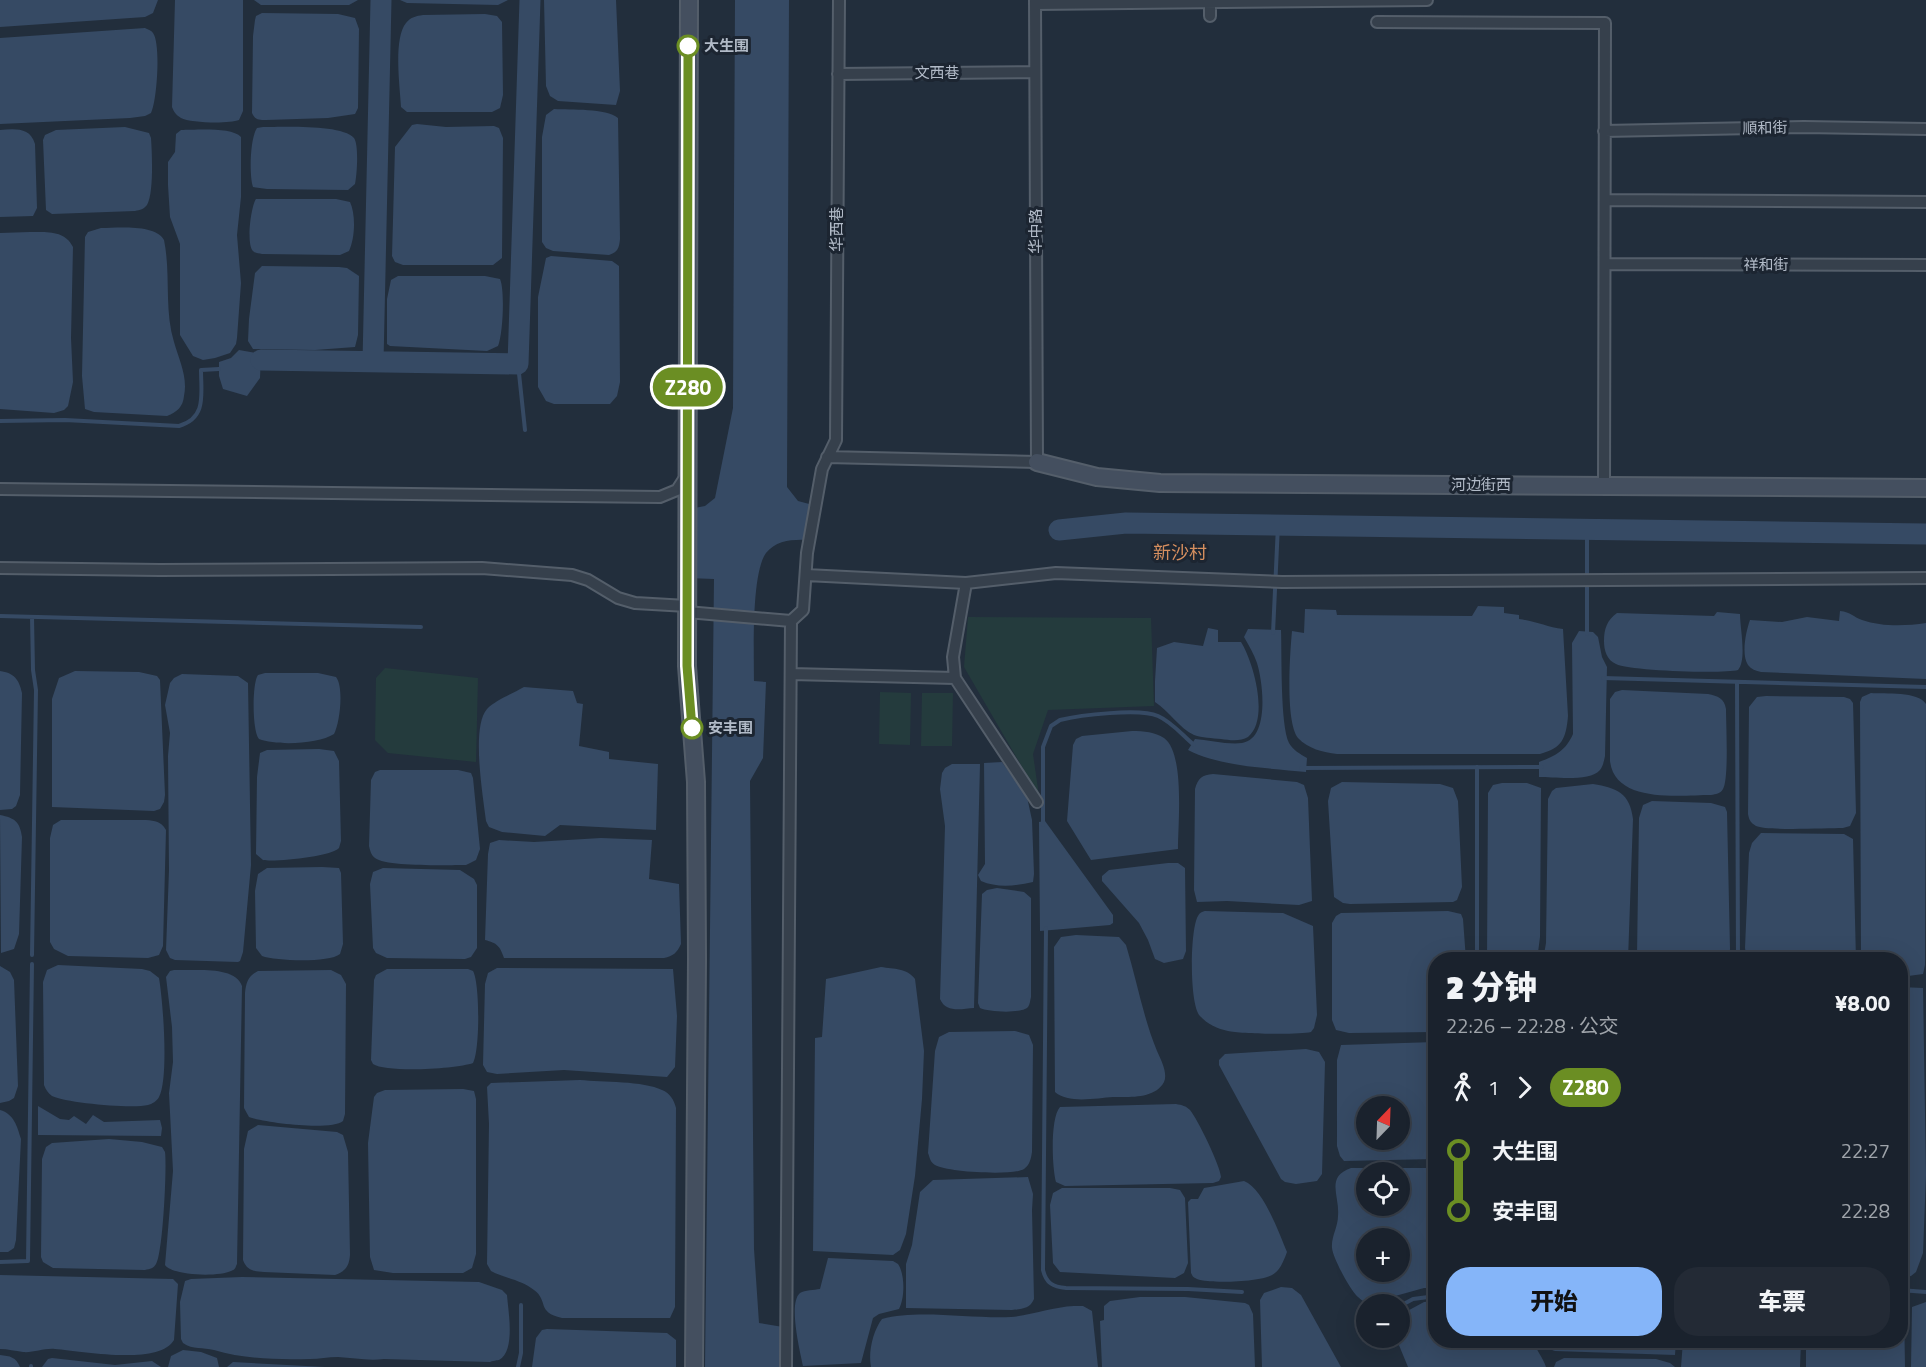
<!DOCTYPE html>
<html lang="zh">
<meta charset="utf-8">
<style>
:root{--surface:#1a222d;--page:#232a35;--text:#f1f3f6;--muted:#9fa4aa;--line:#383f49;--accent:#85b5f9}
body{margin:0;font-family:"Titillium Web","Noto Sans SC",sans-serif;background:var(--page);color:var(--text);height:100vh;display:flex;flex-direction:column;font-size:22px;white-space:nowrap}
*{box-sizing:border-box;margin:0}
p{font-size:20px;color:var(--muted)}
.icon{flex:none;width:33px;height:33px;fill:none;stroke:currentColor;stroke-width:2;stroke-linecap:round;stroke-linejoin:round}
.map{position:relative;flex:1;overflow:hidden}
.details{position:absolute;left:1428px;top:952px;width:480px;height:396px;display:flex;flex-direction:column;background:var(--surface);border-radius:24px;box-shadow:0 6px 24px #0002,0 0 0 2px var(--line)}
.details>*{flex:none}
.badge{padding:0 12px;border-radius:20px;font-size:21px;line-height:39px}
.needle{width:39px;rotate:23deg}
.fabs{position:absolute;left:1356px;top:1096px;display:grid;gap:12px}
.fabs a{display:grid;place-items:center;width:54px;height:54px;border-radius:50%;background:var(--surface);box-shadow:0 6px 24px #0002,0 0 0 2px var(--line);font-size:30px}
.map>.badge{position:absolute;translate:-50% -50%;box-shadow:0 0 0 3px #fff}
.legs{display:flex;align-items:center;gap:9px;height:66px;padding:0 18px;font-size:20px}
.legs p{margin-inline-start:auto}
.headline{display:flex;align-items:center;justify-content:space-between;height:102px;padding:0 18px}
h1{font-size:33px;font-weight:800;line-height:45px}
.primary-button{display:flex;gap:12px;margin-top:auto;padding:12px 18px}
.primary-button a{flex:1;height:69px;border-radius:24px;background:var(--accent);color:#111;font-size:24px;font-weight:800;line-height:69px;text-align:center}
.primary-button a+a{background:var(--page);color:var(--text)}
ul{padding:0 18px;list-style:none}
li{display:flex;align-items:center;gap:21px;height:60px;font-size:22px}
li i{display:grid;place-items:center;width:9px;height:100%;margin:0 8px;background:currentColor}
li i::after{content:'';width:15px;height:15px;margin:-8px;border:4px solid;border-radius:50%;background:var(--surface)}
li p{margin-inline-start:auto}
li:first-child i{background:linear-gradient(#0000 50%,currentColor 0)}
li:last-child i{background:linear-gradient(currentColor 50%,#0000 0)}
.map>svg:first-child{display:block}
.green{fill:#243b3d}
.water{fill:#364a64;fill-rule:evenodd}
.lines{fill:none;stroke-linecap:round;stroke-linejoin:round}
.stream{stroke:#364a64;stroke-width:4}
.river{stroke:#364a64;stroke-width:21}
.street-casing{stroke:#545e6a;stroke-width:14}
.secondary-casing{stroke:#545e6a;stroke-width:20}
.street{stroke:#36404c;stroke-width:10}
.secondary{stroke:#444f5f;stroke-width:16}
.line-1-casing{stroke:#fff;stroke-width:14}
.line-1{stroke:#6b8e23;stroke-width:9}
.stop-1-dot{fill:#fff;stroke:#6b8e23;stroke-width:3}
.labels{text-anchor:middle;stroke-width:6;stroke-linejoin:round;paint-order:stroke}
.stop-label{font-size:15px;font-weight:bold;fill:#b2bbc8;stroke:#1c2531;text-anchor:start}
.street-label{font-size:15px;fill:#b2bbc8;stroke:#1c2531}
.quarter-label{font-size:18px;fill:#d68f5f;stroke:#1c2531}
</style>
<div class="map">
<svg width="1926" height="1367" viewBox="0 0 1926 1367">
<rect width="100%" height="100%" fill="#222e3c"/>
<!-- green -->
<path class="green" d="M968,617L1151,618L1154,706L1048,710L1033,754L1039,796L964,667Z
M385,668L478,678L476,762L388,753L375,740L376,678Z
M880,692L911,693L910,745L879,744Z
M922,693H953L952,746H921Z"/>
<!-- water -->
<path class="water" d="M0,0H158L153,13L145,17L0,27Z
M175,0H243V111L239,120C229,124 190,123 181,118C176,115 174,112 172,107Z
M254,0H358L349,5H261Z
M400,0H508L498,5L407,3Z
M544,0H616L620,91L616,105L558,101L550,96L546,86Z
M735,0H789L787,487L798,501L813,505L809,540C794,539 776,540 766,553C751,574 754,654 754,681L766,682L763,758L750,781L754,1249L759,1323L783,1327L781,1367H705L714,579L688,578L689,509L705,506L715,498L733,408Z
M262,13L338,14L355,18L359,29L358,108L355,114L328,118L266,120C259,120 255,120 252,113L253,36L255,20L256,16Z
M485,14L497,16L502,22L503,95L500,108L492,112H407L401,107C400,87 393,39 406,23C411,17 416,16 423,15Z
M145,28C149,30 151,30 153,33C161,44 157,101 151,113L145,116L130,118L0,124V38Z
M554,109C571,110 606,108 618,118L620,239C619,248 618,252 609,255L553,251L546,248L542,242V137L546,115Z
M417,124L446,127L494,126L499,128L503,138L502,258L493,265H403L395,262L392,256L395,147L412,125Z
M125,127L149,133L151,138C152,152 154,193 147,205C144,209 140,210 135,211L52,214L46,210L43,140L45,135L56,130Z
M263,127C282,127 342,124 354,138C359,145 357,175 355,184L348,190L267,189L253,187C249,175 250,138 257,128Z
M0,130C15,129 30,127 35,144L37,208L33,216L0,217Z
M181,130C196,130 232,127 241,137V197L237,235L241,283L237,338L236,344L230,353L215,358L203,360L193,356L180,335V244L170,217L168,185V162L175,152L176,134Z
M256,199H336L350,202C356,215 355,238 349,251L340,255L262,254C259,253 256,254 253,251C246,244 251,206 256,199Z
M101,228C118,228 155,224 164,240C171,274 164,309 174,342C179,360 188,377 184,396C183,407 177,412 167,416L94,412L85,409L82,376L85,237L88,232Z
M30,232C46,232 65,230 73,247L71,338L73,382L68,406L64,410L54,413L0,409V233Z
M551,256L612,261L619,266L620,382L617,396L610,404H554L546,401L538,387V297L546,258Z
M262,266L339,267L347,268L359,276L358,335L355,347L315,350L253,349L248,341L249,319L255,273Z
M398,276H485L500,279C505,290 503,334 498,346L487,351L390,346L387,344V299L391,280Z
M239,350L261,354L260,378L247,396L223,389L219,376V362L231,358Z
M1478,606L1504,607V613L1519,615V619C1535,621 1547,627 1563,629L1568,716C1566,739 1562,748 1540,754H1337C1323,752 1308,749 1298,738C1285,721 1290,653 1292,631L1304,633L1305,609L1336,610L1337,615L1472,616Z
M1840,611C1851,612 1853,617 1862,620C1882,627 1906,626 1926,623V679L1761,672C1756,671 1751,669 1748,665C1741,655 1746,631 1750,620L1782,622L1807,617L1839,621Z
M1717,612L1740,614C1740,628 1747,660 1738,670C1724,674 1629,671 1616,664C1607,660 1604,651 1604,641C1604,629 1607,620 1617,613L1714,616Z
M1208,628L1218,630V642H1241C1253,661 1270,719 1248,737C1240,742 1229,740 1221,739C1212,738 1202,738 1194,735C1179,728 1169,711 1155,702V681L1157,648L1174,642L1203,646Z
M1248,629L1281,630C1282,653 1280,725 1289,743C1293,750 1300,754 1307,758L1306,772C1269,768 1221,767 1188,750L1195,739C1208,740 1229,745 1242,743C1270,739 1263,682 1257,663C1254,654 1249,646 1244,637Z
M1579,631L1593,632L1598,637L1602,657L1607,667L1605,756C1604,761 1603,766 1600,770C1590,782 1554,777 1539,777V762C1556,756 1566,750 1573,734L1572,643Z
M0,671C14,673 19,679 22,693L20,795L16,806L12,809L0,810Z
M75,671L139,672L157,676L160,680L165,795L164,802L160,809L154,811L52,807V699L59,678Z
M265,673H318L336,677C344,687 340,723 334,734C319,744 277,746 259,739C252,731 252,683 258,675Z
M182,674L238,676L248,683L251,865L243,952L240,961L238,962L175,960L170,958L166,950L169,870L168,756L170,733L165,705L170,683L174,678Z
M524,687L573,691L577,703L583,704L579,746L609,752V759L658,764L656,830L560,825L545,836L502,832L489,827L486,821C483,796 471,727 487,709C496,700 512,694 524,687Z
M1622,690L1708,694C1718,696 1724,698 1726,709C1726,724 1729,779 1723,789C1720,794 1716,794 1711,795C1680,795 1615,804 1610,761V699L1615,692Z
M1871,693C1885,694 1918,691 1926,704L1925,965L1923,974L1901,977L1900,960H1861L1860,702L1862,697Z
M1766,696L1844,697L1850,699L1853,703L1856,813L1850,826L1843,828C1827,828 1767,831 1756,826C1751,823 1749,820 1748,814L1749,707L1757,697Z
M1132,731C1144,731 1155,732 1164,738C1185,753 1178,823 1178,849L1091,860L1067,821L1073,745L1076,739L1082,736Z
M319,749L334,751L339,761L341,841L339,848C330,857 276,862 263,860L256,854L257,777L260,753L267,750Z
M1002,762L1027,797L1032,820L1034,874L1033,882C1016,886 997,888 981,881L978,875L985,864L984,763Z
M952,764H980L974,1008C961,1009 946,1013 940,999L945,826L940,789L942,773L945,768Z
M380,770H458L471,773L473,778L480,849L476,860L466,865C449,865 386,867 375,858C371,855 370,850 369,846L371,780L375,772Z
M1213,774L1297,782L1304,785L1308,798L1312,901L1299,905L1227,901L1197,902L1194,890L1195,789C1198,778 1202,775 1213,774Z
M1342,782L1440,784L1453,788L1458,801L1462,887L1457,900L1453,902L1350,904L1343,903L1334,897L1328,801L1331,788Z
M1502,783H1527L1541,788L1540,937L1537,960H1487L1488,793L1493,785Z
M1593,784C1617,788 1630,793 1633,819L1628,960H1543L1546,943L1548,799L1552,791L1556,788Z
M1652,801L1711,803L1725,807L1727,812L1730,949L1728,960H1643L1637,956L1639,818L1643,805Z
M0,815C15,818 20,822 22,837L19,934L14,949L1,953Z
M61,820H146C155,821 161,821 166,830L163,946L159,955L148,958L68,956L54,949L50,942V838L53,825Z
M1045,821L1113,915V923L1110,925L1040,931L1039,822Z
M1761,833L1844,834L1853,839L1856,960H1747L1745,948L1749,853L1752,843Z
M601,838L652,840L649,879L679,884L681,944C677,953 673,956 664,958H504C500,946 497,943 485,940L488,854L490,843L499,840L534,842Z
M1168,863H1178L1185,868L1186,951L1183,959L1164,963L1155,959L1148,940L1139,923L1102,881V876L1109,870Z
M322,867L339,868L341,873L343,944L340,954C329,963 276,961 262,956L256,948L255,891L258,874L267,868Z
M383,868L460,870L474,879L477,885V948L471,957L465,959L387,958L376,953L373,948L370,884L373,872Z
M997,888L1024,892L1031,898V997C1030,1001 1030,1004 1028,1007C1022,1014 988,1012 980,1008L978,1003L982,894L987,890Z
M1205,911L1283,913L1313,926L1317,1015L1314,1028L1311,1032C1300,1035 1240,1034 1228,1031C1218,1029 1207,1024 1200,1016C1189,1004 1190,929 1198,916C1200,912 1202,912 1205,911Z
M1448,911L1461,914L1463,919L1466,960H1436L1435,1032L1349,1033L1336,1030L1332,1020V923L1336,916L1341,913Z
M1076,935L1119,937L1126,945C1137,981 1143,1017 1157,1051C1161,1060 1168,1073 1164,1082C1155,1099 1129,1097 1113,1097C1097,1098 1068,1104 1055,1092L1054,947L1061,937Z
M58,965L142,969L150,971L159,978C163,1001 169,1078 159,1097C157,1101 152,1104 148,1105C132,1109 67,1103 52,1096C48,1093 46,1090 44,1085L43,982L47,970Z
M0,966L10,972L14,980L18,1086L14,1098L9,1101L0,1103Z
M881,967C894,969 907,968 915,979L924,1051L922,1099L915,1176L906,1234L900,1250L893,1255L813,1251L815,1038L822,1037L826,979Z
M497,968L673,969L677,1016L675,1067L667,1077L564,1070L497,1074L487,1072L483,1065L485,984L488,973Z
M387,969H468L473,971C480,983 480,1051 473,1063C457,1069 386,1073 373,1064L371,1060L374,980L376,975Z
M174,970C193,971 235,965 242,986L237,1264C235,1268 236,1269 231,1271C219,1277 173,1276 165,1265L173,1171L169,1093L173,1062L172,1027L166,977L170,971Z
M331,970L341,975L346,984L345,1114L343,1121C331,1131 265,1123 249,1117L244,1108L245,993C246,983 248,976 258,971Z
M1900,987L1923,988L1926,1175L1923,1253L1916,1272L1911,1276L1901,1278Z
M1015,1031L1029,1035L1033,1045L1032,1152C1031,1158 1030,1165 1024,1169C1013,1176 946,1172 935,1165C930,1162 930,1158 928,1153L935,1051L939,1037L949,1032Z
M1435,1042V1159L1344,1161L1340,1156L1337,1146V1060L1341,1045ZM1366,1107H1400V1140H1366Z
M1306,1049L1319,1052L1325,1062L1322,1174L1317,1181L1296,1184L1285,1182L1281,1179L1219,1065V1060L1225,1054Z
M580,1080C602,1082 644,1081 662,1090C670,1093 674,1100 676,1108L675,1307L670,1318H562C536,1312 549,1301 534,1290C522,1280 504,1278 491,1271L487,1264L489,1124L487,1087L491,1083Z
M463,1089L474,1091L476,1099V1254L472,1268L463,1273H393L374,1270L370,1257L368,1143L374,1097L377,1093L385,1090Z
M1176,1104C1182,1105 1186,1106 1190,1110C1198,1120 1220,1165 1221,1177L1219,1181L1213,1183L1065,1186L1056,1182C1052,1168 1050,1118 1060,1107Z
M38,1106L60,1119L69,1120L74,1116L86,1124L93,1115L104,1122L160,1120L162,1128L161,1136L38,1135Z
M0,1110C14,1114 17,1126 21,1139L16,1240L14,1248L8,1252H0Z
M258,1125L337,1132L343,1135L348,1152L350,1255C349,1266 346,1271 335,1275L264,1272C254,1271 247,1271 243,1260L244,1149L248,1131Z
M109,1139L142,1142L162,1147L165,1152C167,1166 163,1253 156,1264C154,1268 150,1269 145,1270L53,1268L43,1262L41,1257L42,1159L46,1147L52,1143Z
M1351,1168H1435V1288H1424L1370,1303C1365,1302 1362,1301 1358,1297C1350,1290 1333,1258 1332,1248C1331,1237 1338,1227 1338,1216C1340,1196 1325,1177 1351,1168ZM1366,1173H1400V1206H1366ZM1366,1239H1400V1272H1366Z
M1028,1177L1033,1194L1032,1210L1034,1299C1030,1309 1021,1309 1012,1310L906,1308V1264L912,1245L920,1192L933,1180Z
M1244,1181C1263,1188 1279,1233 1287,1252C1284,1260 1280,1271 1272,1275C1260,1282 1210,1284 1197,1279C1193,1277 1193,1277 1191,1273L1188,1202L1191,1199H1198L1204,1188Z
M1062,1188H1170L1180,1190L1185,1198L1188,1263L1184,1273L1175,1278L1060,1272L1053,1263L1050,1205L1053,1193Z
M828,1258L893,1261L898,1264C905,1274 905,1298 899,1309L879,1314L873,1318L861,1363L803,1366C800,1351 788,1303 800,1293C805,1290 814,1290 820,1289Z
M0,1275L173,1279L178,1284L174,1340C159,1366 82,1351 55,1349C44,1348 33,1353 23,1352C15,1351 8,1349 0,1349Z
M242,1277L479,1282L502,1290L507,1295C508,1310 516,1351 499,1360C499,1360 491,1361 490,1362L384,1359C368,1361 354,1358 338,1357C328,1357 319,1359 310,1359C278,1360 244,1359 214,1350C203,1347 193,1350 183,1343L181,1339L180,1302L185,1281L191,1279Z
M1281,1287L1292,1288L1301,1295L1341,1367H1262L1260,1300L1264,1293Z
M1140,1297H1185L1245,1303L1249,1305L1253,1314L1255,1367H1102L1100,1321L1104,1320V1306L1110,1301Z
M1435,1301L1436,1341H1534C1536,1351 1543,1357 1546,1367H1408L1396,1338H1400V1315L1424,1302Z
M1926,1302V1367H1911L1912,1307Z
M1901,1305L1904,1306L1905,1367H1806V1341H1900Z
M1074,1306H1083L1092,1311L1098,1367H871C868,1352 873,1331 882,1319C918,1309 972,1319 1011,1317C1032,1315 1053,1307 1074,1306Z
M547,1329L667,1333L676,1340V1367H532L536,1338L542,1330Z
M1543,1341H1676L1675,1355L1555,1351L1549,1349Z
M1683,1341H1801L1800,1367H1681Z
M183,1350L201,1352L217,1358L219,1367H168L171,1356Z
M0,1355C10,1356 16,1357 20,1367H0Z
M52,1358L115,1365L152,1361L161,1367H42L48,1359Z
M1564,1358L1656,1359L1670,1363L1675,1367H1554L1556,1362Z
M233,1362L325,1367H227Z"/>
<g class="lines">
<!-- stream -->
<path class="stream" d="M518,364L525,430
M0,421L65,420L179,426C207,418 201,394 201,370L219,369
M0,616L421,627
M1273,633L1278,525
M1587,634V530
M1603,678L1926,687
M1737,682L1738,960
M1477,767V960
M1301,768L1542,767
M1043,825V747L1051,726L1060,720C1080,715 1140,708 1158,716C1172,722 1182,735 1194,745
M1046,928L1043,1270C1046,1283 1053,1287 1066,1288L1188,1289L1242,1292
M32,955L36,690L33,670L32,617
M0,1262L28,1261L32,964
M1900,1290L1926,1292
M1400,1306L1413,1299L1436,1296
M31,1367V1366
M518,1367L521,1353V1305"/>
<!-- river -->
<path class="river" d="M261,360L518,364L530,0
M373,362L381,0
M1059,530L1126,523L1926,534"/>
<!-- street casing -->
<g class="street-casing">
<path id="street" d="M1035,4L1427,0
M1210,16V0
M1377,22L1605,23L1604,486
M838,74L1035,72
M1604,131L1804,127L1926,129
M1605,200L1926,202
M1605,264L1926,265
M827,457L1037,462L1035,0
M0,489L660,497L677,490L686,476
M0,568L160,570L482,568L572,575L588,580L618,598L635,603L687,606
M806,575L966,583L1056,573L1282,582L1926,578
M687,612L791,621L803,610L807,553L822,469L836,440L839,0
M791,674L955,678L1037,802
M955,678L953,657L966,583
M786,1367L791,621"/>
</g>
<!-- secondary casing -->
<g class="secondary-casing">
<path id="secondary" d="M689,0L687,666L696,782L697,959L694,1367
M1037,462L1097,477L1160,483L1926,488"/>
</g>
<!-- street -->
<use href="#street" class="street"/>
<!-- secondary -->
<use href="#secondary" class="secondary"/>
</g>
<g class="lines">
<!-- line-1 casing -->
<g class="line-1-casing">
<path id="line-1" d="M688,46L687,666L692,728"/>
</g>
<!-- line-1 -->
<use href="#line-1" class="line-1"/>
</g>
<!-- markers -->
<g class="stop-1-dot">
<circle cx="688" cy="46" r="10"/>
<circle cx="692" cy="728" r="10"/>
</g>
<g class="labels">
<!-- stop labels -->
<g class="stop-label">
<text x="704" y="51">大生围</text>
<text x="708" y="733">安丰围</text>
</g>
<!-- street labels -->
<g class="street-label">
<text x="937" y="78">文西巷</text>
<text transform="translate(1765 128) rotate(-1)" y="5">順和街</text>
<text transform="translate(837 229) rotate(-90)" y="5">华西巷</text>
<text transform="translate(1036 231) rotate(-90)" y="5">华中路</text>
<text x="1766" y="270">祥和街</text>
<text x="1481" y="490">河边街西</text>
</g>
<!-- quarter labels -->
<g class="quarter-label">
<text x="1180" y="559">新沙村</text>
</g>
</g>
</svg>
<div class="fabs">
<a><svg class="needle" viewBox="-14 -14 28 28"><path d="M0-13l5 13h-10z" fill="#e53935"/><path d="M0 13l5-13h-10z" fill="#9fa4aa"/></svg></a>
<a><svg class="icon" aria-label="locate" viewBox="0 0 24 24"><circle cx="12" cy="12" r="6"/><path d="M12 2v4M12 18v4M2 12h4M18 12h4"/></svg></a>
<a>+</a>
<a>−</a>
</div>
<b class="badge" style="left:688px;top:387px;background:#6b8e23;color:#fff">Z280</b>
<section class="details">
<div class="headline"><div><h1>2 分钟</h1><p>22:26 – 22:28 · 公交</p></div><b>¥8.00</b></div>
<div class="legs"><svg class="icon" aria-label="walk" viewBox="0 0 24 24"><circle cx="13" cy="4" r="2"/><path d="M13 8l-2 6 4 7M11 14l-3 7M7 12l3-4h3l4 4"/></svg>1<svg class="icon" aria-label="forward" viewBox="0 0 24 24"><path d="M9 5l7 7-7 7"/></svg><b class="badge" style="background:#6b8e23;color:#fff">Z280</b></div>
<ul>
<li><i style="color:#6b8e23"></i><b>大生围</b><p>22:27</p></li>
<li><i style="color:#6b8e23"></i><b>安丰围</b><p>22:28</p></li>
</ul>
<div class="primary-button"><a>开始</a><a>车票</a></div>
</section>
</div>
